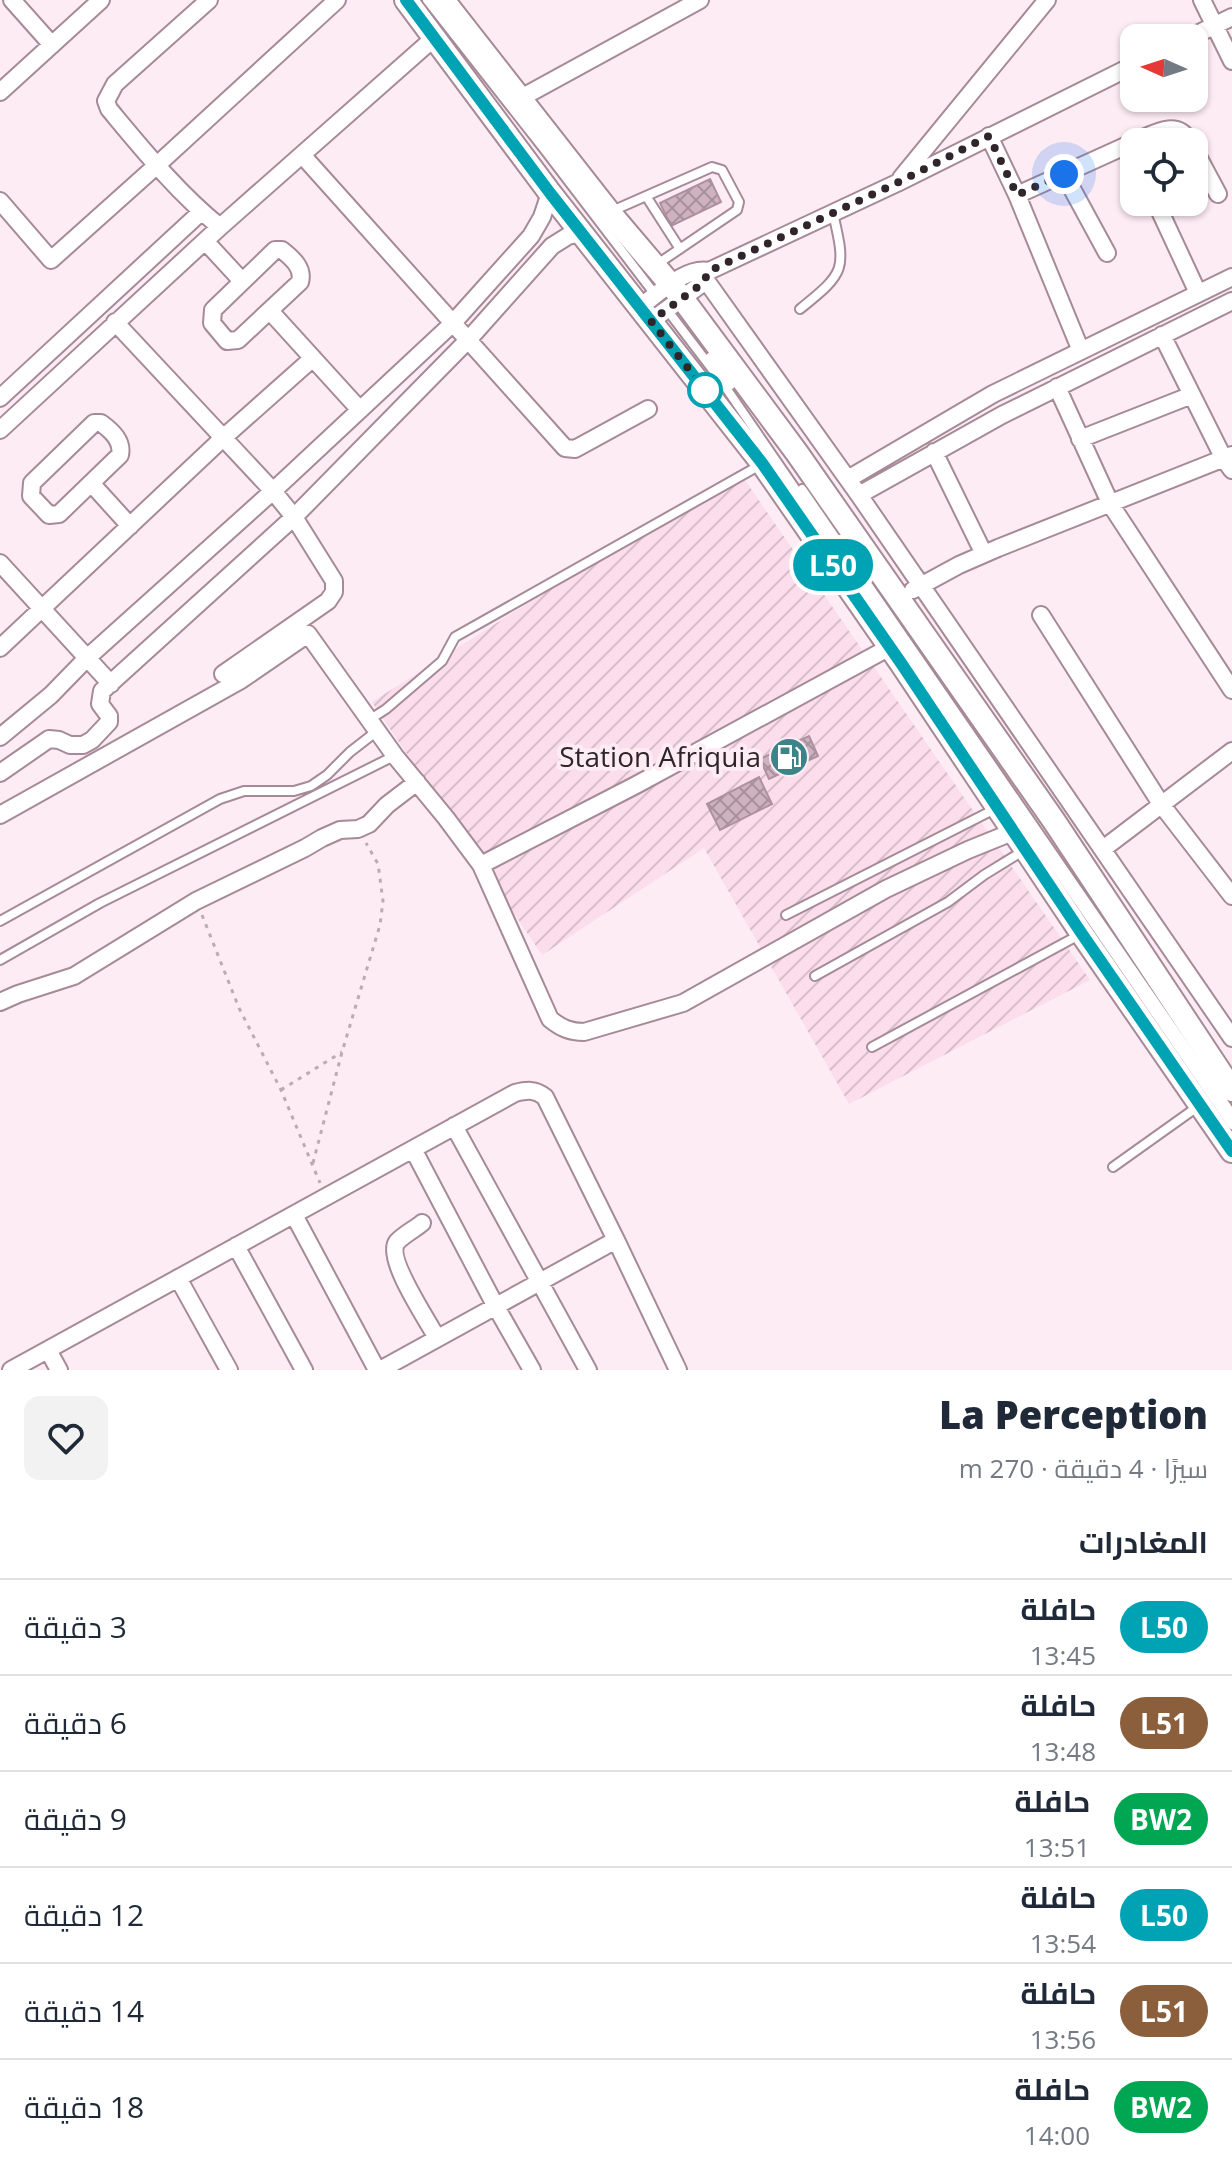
<!DOCTYPE html>
<html lang="ar">
<meta charset="utf-8">
<style>
:root{--surface:#fff;--page:#f2f2f3;--text:#1f2937;--muted:#747a83;--line:#e0e1e3}
body{margin:0;font-family:"Open Sans",Cairo,sans-serif;background:var(--page);color:var(--text);direction:rtl;height:100vh;display:flex;flex-direction:column;font-size:30px;white-space:nowrap}
*{box-sizing:border-box;margin:0}
p{font-size:26px;color:var(--muted)}
.icon{flex:none;width:44px;height:44px;fill:none;stroke:currentColor;stroke-width:2;stroke-linecap:round;stroke-linejoin:round}
.map{position:relative;height:1370px;overflow:hidden;direction:ltr}
.side{display:flex;flex-direction:column;background:var(--surface);flex:1}
.side>*{flex:none}
.badge{padding:0 16px;border-radius:26px;font-size:28px;line-height:52px}
.needle{width:52px;rotate:273deg}
.fabs{position:absolute;left:1120px;top:24px;display:grid;gap:16px}
.fabs a{display:grid;place-items:center;width:88px;height:88px;border-radius:16px;background:var(--surface);box-shadow:0 2px 6px #0004;font-size:40px}
.you{position:absolute;width:40px;height:40px;margin:-20px;border:6px solid #fff;border-radius:50%;background:#1a73e8;box-shadow:0 0 0 12px #1a73e833}
.map>.badge{position:absolute;translate:-50% -50%;box-shadow:0 0 0 4px #fff}
h2{padding:0 24px;font-size:30px;line-height:72px}
.round{display:grid;place-items:center;flex:none;width:84px;height:84px;border-radius:16px;background:var(--page)}
.head{display:flex;align-items:center;justify-content:space-between;height:136px;padding:0 24px}
h1{font-size:38px;font-weight:800;line-height:60px}
ul{padding:0;list-style:none}
li{display:flex;align-items:center;gap:24px;height:96px;padding:0 24px;border-top:2px solid var(--line)}
li div{flex:1}
li b{display:block;font-size:30px}
li em{font-style:normal}
li .badge{min-width:88px;font-weight:700;text-align:center}
.map>svg:first-child{display:block}
.industrial{fill:url(#industrial-furrows)}
.building{fill:url(#building-cross-hatch);stroke:#ad929e;stroke-width:2}
.lines{fill:none;stroke-linecap:round;stroke-linejoin:round}
.lane-casing{stroke:#a68a97;stroke-width:12}
.street-casing{stroke:#a68a97;stroke-width:20}
.secondary-casing{stroke:#a68a97;stroke-width:26}
.path{stroke:#bbabb2;stroke-width:3;stroke-dasharray:4 6;stroke-linecap:butt}
.lane{stroke:#fff;stroke-width:8}
.street{stroke:#fff;stroke-width:16}
.secondary{stroke:#fff;stroke-width:22}
.line-casing{stroke:#fff;stroke-width:18}
.line{stroke:#00a3b4;stroke-width:12}
.walk{stroke:#30252a;stroke-width:8;stroke-dasharray:0 14.4}
.stop-dot{fill:#fff;stroke:#00a3b4;stroke-width:4}
.labels{text-anchor:middle;stroke-width:8;stroke-linejoin:round;paint-order:stroke}
.poi-label{font-size:28px;fill:#30252a;stroke:#feecf4;text-anchor:end}
</style>
<div class="map">
<svg width="1232" height="1370" viewBox="0 0 1232 1370">
<defs>
<pattern id="industrial-furrows" width="10" height="10" patternUnits="userSpaceOnUse" patternTransform="scale(2)"><rect width="10" height="10" fill="#fbddeb"/><path d="M-1 1l2-2M0 10L10 0M9 11l2-2" fill="none" stroke="#d7beca"/></pattern>
<pattern id="building-cross-hatch" width="8" height="8" patternUnits="userSpaceOnUse" patternTransform="scale(2)"><rect width="8" height="8" fill="#cfb2bf"/><path d="M0 0l8 8M0 8l8-8" fill="none" stroke="#a8919b"/></pattern>
</defs>
<rect width="100%" height="100%" fill="#feecf4"/>
<!-- industrial -->
<path class="industrial" d="M738,470L1090,980L849,1104L704,848L542,955L372,702Z"/>
<!-- building -->
<path class="building" d="M710,179L721,202L671,226L660,203Z
M809,736L818,756L769,779L760,759Z
M759,777L772,804L720,830L707,804Z"/>
<g class="lines">
<!-- lane casing -->
<g class="lane-casing">
<path id="lane" d="M427,0L544,149L657,297
M646,196L680,249
M612,211L712,167L722,170L739,202L737,210L656,265
M665,307L722,382L1232,1125
M800,309C846,272 846,270 833,213
M710,357L731,385
M802,489L1232,1114
M369,720L386,709L442,661L455,637L762,464
M786,915L995,809
M0,921L220,799L244,791H294L311,786L327,775L350,752L377,731
M0,960L100,903L394,756
M815,976L948,902L984,875L1023,851
M872,1047L1079,935
M1113,1167L1200,1105"/>
</g>
<!-- street casing -->
<g class="street-casing">
<path id="street" d="M12,0L52,45
M209,0L115,84L106,101L109,109C144,151 178,193 220,227
M1202,0L1232,61
M1189,38L1232,17
M0,92L101,0
M519,99L700,0
M989,136L1017,195L1081,351
M1135,142C1153,134 1177,118 1190,142
M1194,149L1218,194
M303,156L565,448L575,449L648,409
M1064,174L1107,253
M901,178L1047,0
M1017,195L1134,142
M0,201L51,260L156,166L337,0
M1158,207L1198,293
M206,242L242,281
M275,250H282C292,258 304,268 300,282L238,340L227,341L212,323L213,310Z
M705,279L859,495L1232,1038
M640,307C658,294 686,266 709,271L897,183L1134,65
M270,311L360,410
M651,321L703,283L708,272
M115,322L273,491L294,517L334,581V592L328,601L223,674
M1162,335L1224,459L1232,470
M1057,387L1111,505L1232,690
M0,398L201,212
M94,423H101C112,431 123,441 120,455L59,514L49,515L31,496L32,483Z
M0,430L220,227L434,38
M1080,439L1192,395
M934,452L984,554
M848,479L993,394L1232,277
M91,483L130,526
M859,495L1002,415L1232,301
M0,563L111,684
M913,590L959,565L998,548L1232,455
M1041,615L1161,804L1232,896
M0,648L223,438L313,358
M0,737L51,695L87,658L273,491L452,324L531,236L542,217L550,193
M0,773L49,739L59,740L70,745H83L92,740L109,722V716L100,704L102,691L294,517L469,339L552,246L568,236L582,233
M0,815L241,680L308,634L395,756L446,818L481,865L550,1019C561,1028 570,1032 584,1032L683,1003L886,889L968,850L1015,831
M1103,849L1232,751
M481,865L636,785L890,647
M0,1002L18,994L74,976L196,901L305,848L322,838L340,830L358,829L369,824L387,805L417,782
M454,1126L588,1370
M413,1149L495,1305L532,1370
M294,1215L377,1370
M422,1223C415,1229 403,1235 397,1242C385,1258 428,1321 437,1338
M236,1246L304,1370
M178,1278L229,1370
M48,1350L59,1370
M11,1370L515,1093C527,1090 535,1089 545,1097L616,1240L678,1370
M380,1370L616,1240"/>
</g>
<!-- secondary casing -->
<g class="secondary-casing">
<path id="secondary" d="M406,0L550,193L762,463L901,663L1082,934L1232,1151
M443,0L609,212L682,298L797,453L1054,821L1232,1090"/>
</g>
<!-- path -->
<path class="path" d="M202,915L239,1008L281,1090L320,1183
M281,1090L342,1052
M313,1163L342,1052L380,925L383,901L378,864L366,843"/>
<!-- lane -->
<use href="#lane" class="lane"/>
<!-- street -->
<use href="#street" class="street"/>
<!-- secondary -->
<use href="#secondary" class="secondary"/>
</g>
<g class="lines">
<!-- line casing -->
<g class="line-casing">
<path id="line" d="M406,0L550,193L762,463L901,663L1082,934L1232,1151"/>
</g>
<!-- line -->
<use href="#line" class="line"/>
<!-- walk -->
<path class="walk" d="M705,390L651,321L703,283L709,271L897,183L989,136L1017,195L1064,174"/>
</g>
<!-- icons -->
<defs>
<g id="fuel-disc" transform="scale(2)"><circle r="9.5" fill="#3c8487" stroke="#feecf4"/><path d="M-5.5-6h7V0h2V4h1.3V-2.5L3-4.5l.8-.8L6-3V5H2.5V1h-1V6h-7ZM-4.2-4.7v3.2H.2V-4.7Z" fill="#fff"/></g>
</defs>
<g fill-rule="evenodd">
<use href="#fuel-disc" x="789" y="757"/>
</g>
<!-- markers -->
<circle class="stop-dot" cx="705" cy="390" r="16"/>
<g class="labels">
<!-- poi labels -->
<g class="poi-label">
<text x="761" y="767">Station Afriquia</text>
</g>
</g>
</svg>
<div class="fabs">
<a><svg class="needle" viewBox="-14 -14 28 28"><path d="M0-13l5 13h-10z" fill="#e53935"/><path d="M0 13l5-13h-10z" fill="#747a83"/></svg></a>
<a><svg class="icon" aria-label="locate" viewBox="0 0 24 24"><circle cx="12" cy="12" r="6"/><path d="M12 2v4M12 18v4M2 12h4M18 12h4"/></svg></a>
</div>
<div class="you" style="left:1064px;top:174px"></div>
<b class="badge" style="left:833px;top:565px;background:#00a3b4;color:#fff">L50</b>
</div>
<section class="side">
<div class="head"><div><h1>La Perception</h1><p>سيرًا · 4 دقيقة · 270 m</p></div><a class="round"><svg class="icon" aria-label="heart" viewBox="0 0 24 24"><path d="M12 20l-8-8c-3-5 5-10 8-4 3-6 11-1 8 4z"/></svg></a></div>
<h2>المغادرات</h2>
<ul>
<li><span class="badge" style="background:#00a3b4;color:#fff">L50</span><div><b>حافلة</b><p>13:45</p></div><em>3 دقيقة</em></li>
<li><span class="badge" style="background:#8b5e3c;color:#fff">L51</span><div><b>حافلة</b><p>13:48</p></div><em>6 دقيقة</em></li>
<li><span class="badge" style="background:#00a651;color:#fff">BW2</span><div><b>حافلة</b><p>13:51</p></div><em>9 دقيقة</em></li>
<li><span class="badge" style="background:#00a3b4;color:#fff">L50</span><div><b>حافلة</b><p>13:54</p></div><em>12 دقيقة</em></li>
<li><span class="badge" style="background:#8b5e3c;color:#fff">L51</span><div><b>حافلة</b><p>13:56</p></div><em>14 دقيقة</em></li>
<li><span class="badge" style="background:#00a651;color:#fff">BW2</span><div><b>حافلة</b><p>14:00</p></div><em>18 دقيقة</em></li>
</ul>
</section>
